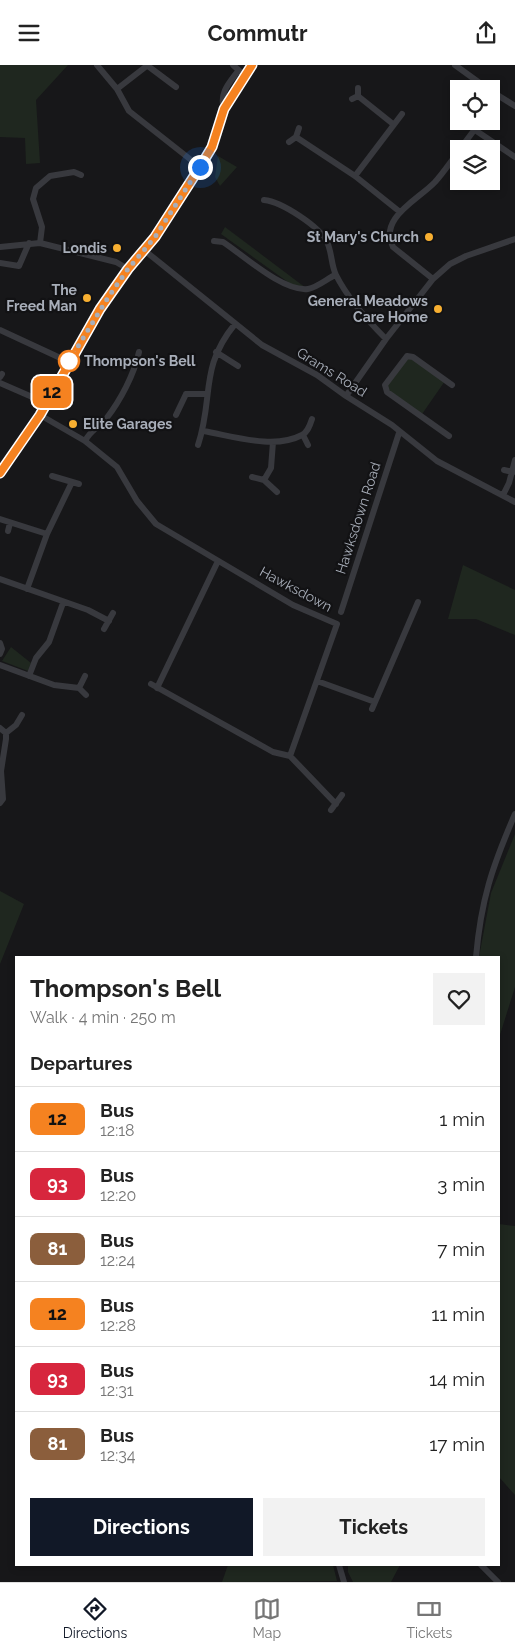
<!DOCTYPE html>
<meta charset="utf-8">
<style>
:root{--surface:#fff;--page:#f2f2f2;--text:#222;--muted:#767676;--line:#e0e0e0;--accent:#111827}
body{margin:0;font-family:Raleway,sans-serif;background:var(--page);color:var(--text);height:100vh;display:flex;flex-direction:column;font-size:19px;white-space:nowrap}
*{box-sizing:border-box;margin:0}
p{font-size:16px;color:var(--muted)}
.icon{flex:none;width:28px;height:28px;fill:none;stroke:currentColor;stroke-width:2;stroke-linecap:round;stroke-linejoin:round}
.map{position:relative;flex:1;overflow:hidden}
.panel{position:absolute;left:15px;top:891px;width:485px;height:610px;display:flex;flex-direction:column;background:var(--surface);border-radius:0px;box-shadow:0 2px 8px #0003}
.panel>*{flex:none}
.badge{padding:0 10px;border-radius:8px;font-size:18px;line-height:32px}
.fabs{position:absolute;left:450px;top:15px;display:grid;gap:10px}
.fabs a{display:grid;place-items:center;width:50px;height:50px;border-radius:0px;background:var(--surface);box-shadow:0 2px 8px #0003;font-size:25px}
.you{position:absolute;width:25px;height:25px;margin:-12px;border:4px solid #fff;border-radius:50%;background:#1a73e8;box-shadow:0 0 0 8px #1a73e833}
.map>.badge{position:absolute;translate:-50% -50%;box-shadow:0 0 0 2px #fff}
h2{padding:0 15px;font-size:19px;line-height:45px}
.round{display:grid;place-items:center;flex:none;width:52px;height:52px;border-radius:0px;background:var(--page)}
.headline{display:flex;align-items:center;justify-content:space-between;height:85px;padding:0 15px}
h1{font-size:24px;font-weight:700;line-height:38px}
.cta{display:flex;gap:10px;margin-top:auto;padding:10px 15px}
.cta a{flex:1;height:58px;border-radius:0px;background:var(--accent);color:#fff;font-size:20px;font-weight:700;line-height:58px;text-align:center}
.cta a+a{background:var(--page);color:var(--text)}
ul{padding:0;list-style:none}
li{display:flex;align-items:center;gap:15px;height:65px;padding:0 15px;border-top:1px solid var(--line)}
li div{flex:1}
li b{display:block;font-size:19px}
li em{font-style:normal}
li .badge{min-width:55px;font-weight:700;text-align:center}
header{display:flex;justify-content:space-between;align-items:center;height:65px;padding:0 15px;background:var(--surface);font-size:22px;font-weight:700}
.menu{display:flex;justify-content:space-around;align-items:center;height:70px;border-top:1px solid var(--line);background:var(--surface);font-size:14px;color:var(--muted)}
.menu a{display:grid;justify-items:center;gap:2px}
.menu .on{color:var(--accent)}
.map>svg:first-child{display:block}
.green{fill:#1f271f}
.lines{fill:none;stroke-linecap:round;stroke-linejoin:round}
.minor{stroke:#38393e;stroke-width:6}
.major{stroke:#54565d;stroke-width:8}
.line-casing{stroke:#fff;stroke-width:11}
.line{stroke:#f58220;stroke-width:8}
.walk{stroke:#a8aeb9;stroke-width:5;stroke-dasharray:0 9}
.poi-dot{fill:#f7af31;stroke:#121214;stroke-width:2}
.stop-dot{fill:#fff;stroke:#f58220;stroke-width:2.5}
.labels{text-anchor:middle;stroke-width:4.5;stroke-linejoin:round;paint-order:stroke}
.poi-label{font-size:14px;font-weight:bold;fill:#a8aeb9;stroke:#121214;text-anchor:end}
.stop-label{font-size:14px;font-weight:bold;fill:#a8aeb9;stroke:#121214;text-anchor:start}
.street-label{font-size:14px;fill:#a8aeb9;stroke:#121214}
</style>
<header><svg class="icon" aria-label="menu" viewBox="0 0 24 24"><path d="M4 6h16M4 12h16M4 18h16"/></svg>Commutr<svg class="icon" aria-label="share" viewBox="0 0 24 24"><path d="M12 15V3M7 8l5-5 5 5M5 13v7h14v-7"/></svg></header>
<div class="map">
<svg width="515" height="1517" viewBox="0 0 515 1517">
<rect width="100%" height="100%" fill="#171719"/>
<!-- green -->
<path class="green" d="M0,0H68L36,35L40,98L26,99L25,73L0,72Z
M218,91L237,102L220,121L215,112Z
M225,162L306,223L292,220L221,169Z
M407,291L445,316L420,352L385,324Z
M463,500L515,525V570L476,554H448Z
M11,582L31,598L28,606L2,596Z
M515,769V922L499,973V892H479L491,828Z
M0,826L24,839L0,899Z
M499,1159L515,1161V1430L499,1412Z
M228,1500H333L337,1516L222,1517Z
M348,1500H400L391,1517H353L348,1507Z"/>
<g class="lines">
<!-- minor -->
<path class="minor" d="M97,0L117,24L129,46L200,102
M233,0L244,10
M455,0L488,24
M148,1L176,22
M117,24L148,0
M491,26L515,41
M358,31L393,59
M352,34L358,31V23
M491,41L499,31
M224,44C219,28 229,18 238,6
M475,65L515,92
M296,72L355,111L400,147
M289,77L296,72L299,63
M460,84L481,56
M355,111L402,49
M264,135C282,137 319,161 327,177C332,187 331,200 336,210C348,234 367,255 386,274
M214,176L223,177C243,190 283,227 308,224C316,223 327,214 335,210
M40,178L42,162L33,134L36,123L50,111L74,107L81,110
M0,182L40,178L116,197L128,204
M144,185L262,280L317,310L346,331L392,360L437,396L515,437
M0,198L19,201L29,178
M433,214L393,182C378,153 418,135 435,117C444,107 451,96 459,86
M0,265L69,297
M216,287L238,301
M0,312L2,309
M0,318L46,338
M186,329H207
M346,331L386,274L433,214L450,199L466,191L515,174
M40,350L85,376L117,402L137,436L156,459L293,540L337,559L290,691
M176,350L186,329
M203,366C233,371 274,385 302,370C308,367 310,360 312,354
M303,370L308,380
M449,371L387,327L385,320L407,291L413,292L452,320
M85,376C92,363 98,364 106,354C120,336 134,310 139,287
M198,380C214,332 199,303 235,259
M504,405L513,407
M52,411L79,419
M252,412L264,415L277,427
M264,415L271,403L273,377
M503,430L509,418L515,395
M0,454L47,469
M8,466L10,458
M0,514L88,545L109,556
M27,524L47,469L72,417
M341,547L399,368
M104,564L113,548
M0,578L2,584L0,589
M0,600L54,620L79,623L86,630
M29,611L36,593L49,577L63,538
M317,616L375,637
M151,619L273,687L290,691L336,739
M79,623L85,611
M157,623L218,496
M372,644L418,537
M0,663L6,668V674L1,706L3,734L0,738
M6,668L16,660L22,650
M331,745L342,730
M476,892C481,835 492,802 515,749
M339,1500L344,1517
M481,1500L498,1517"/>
<!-- major -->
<path class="major" d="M0,408L40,350L100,244L128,204L155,172L200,102L212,82L224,44L252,0"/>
</g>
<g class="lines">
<!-- line casing -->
<g class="line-casing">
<path id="line" d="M0,408L40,350L100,244L128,204L155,172L200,102L212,82L224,44L252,0"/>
</g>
<!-- line -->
<use href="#line" class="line"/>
<!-- walk -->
<path class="walk" d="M69,296L109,231L128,204L155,172L200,102"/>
</g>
<!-- markers -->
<g class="poi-dot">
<circle cx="429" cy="172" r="5"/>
<circle cx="117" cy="183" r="5"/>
<circle cx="87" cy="233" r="5"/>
<circle cx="438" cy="244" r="5"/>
<circle cx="73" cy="359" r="5"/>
</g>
<circle class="stop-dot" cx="69" cy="296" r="10"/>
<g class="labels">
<!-- poi labels -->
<g class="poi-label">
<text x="419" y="177">St Mary's Church</text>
<text x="107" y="188">Londis</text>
<text x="77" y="230">The<tspan x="77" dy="16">Freed Man</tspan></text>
<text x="428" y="241">General Meadows<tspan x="428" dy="16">Care Home</tspan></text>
<text x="83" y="364" text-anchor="start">Elite Garages</text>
</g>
<!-- stop labels -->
<g class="stop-label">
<text x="84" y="301">Thompson's Bell</text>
</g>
<!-- street labels -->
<g class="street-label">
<text transform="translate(332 307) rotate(32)" y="5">Grams Road</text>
<text transform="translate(358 453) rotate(-72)" y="5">Hawksdown Road</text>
<text transform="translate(296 524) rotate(28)" y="5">Hawksdown</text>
</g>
</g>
</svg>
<div class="fabs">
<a><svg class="icon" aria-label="locate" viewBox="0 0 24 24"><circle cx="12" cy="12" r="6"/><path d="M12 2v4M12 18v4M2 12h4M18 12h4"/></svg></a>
<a><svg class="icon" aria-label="layers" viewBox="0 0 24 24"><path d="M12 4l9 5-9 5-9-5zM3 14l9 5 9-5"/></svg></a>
</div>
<div class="you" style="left:200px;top:102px"></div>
<b class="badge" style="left:52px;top:327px;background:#f58220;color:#111">12</b>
<section class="panel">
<div class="headline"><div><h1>Thompson's Bell</h1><p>Walk · 4 min · 250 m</p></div><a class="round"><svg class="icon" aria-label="heart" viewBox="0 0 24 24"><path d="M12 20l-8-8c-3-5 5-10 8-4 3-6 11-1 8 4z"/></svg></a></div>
<h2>Departures</h2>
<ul>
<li><span class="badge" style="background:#f58220;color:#111">12</span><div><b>Bus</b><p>12:18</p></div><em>1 min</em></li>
<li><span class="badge" style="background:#d7263d;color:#fff">93</span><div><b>Bus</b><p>12:20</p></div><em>3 min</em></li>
<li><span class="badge" style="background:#8b5e3c;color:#fff">81</span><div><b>Bus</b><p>12:24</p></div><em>7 min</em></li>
<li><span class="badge" style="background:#f58220;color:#111">12</span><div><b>Bus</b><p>12:28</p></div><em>11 min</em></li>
<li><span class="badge" style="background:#d7263d;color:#fff">93</span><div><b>Bus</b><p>12:31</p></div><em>14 min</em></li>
<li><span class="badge" style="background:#8b5e3c;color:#fff">81</span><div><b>Bus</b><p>12:34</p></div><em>17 min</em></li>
</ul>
<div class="cta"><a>Directions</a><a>Tickets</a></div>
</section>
</div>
<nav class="menu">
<a class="on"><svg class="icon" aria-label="directions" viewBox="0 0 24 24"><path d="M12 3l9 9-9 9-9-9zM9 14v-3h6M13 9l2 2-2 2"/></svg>Directions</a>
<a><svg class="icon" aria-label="map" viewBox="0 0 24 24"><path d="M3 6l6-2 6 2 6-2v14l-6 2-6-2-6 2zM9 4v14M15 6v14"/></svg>Map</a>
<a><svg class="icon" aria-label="tickets" viewBox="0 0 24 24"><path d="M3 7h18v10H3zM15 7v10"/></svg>Tickets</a>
</nav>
